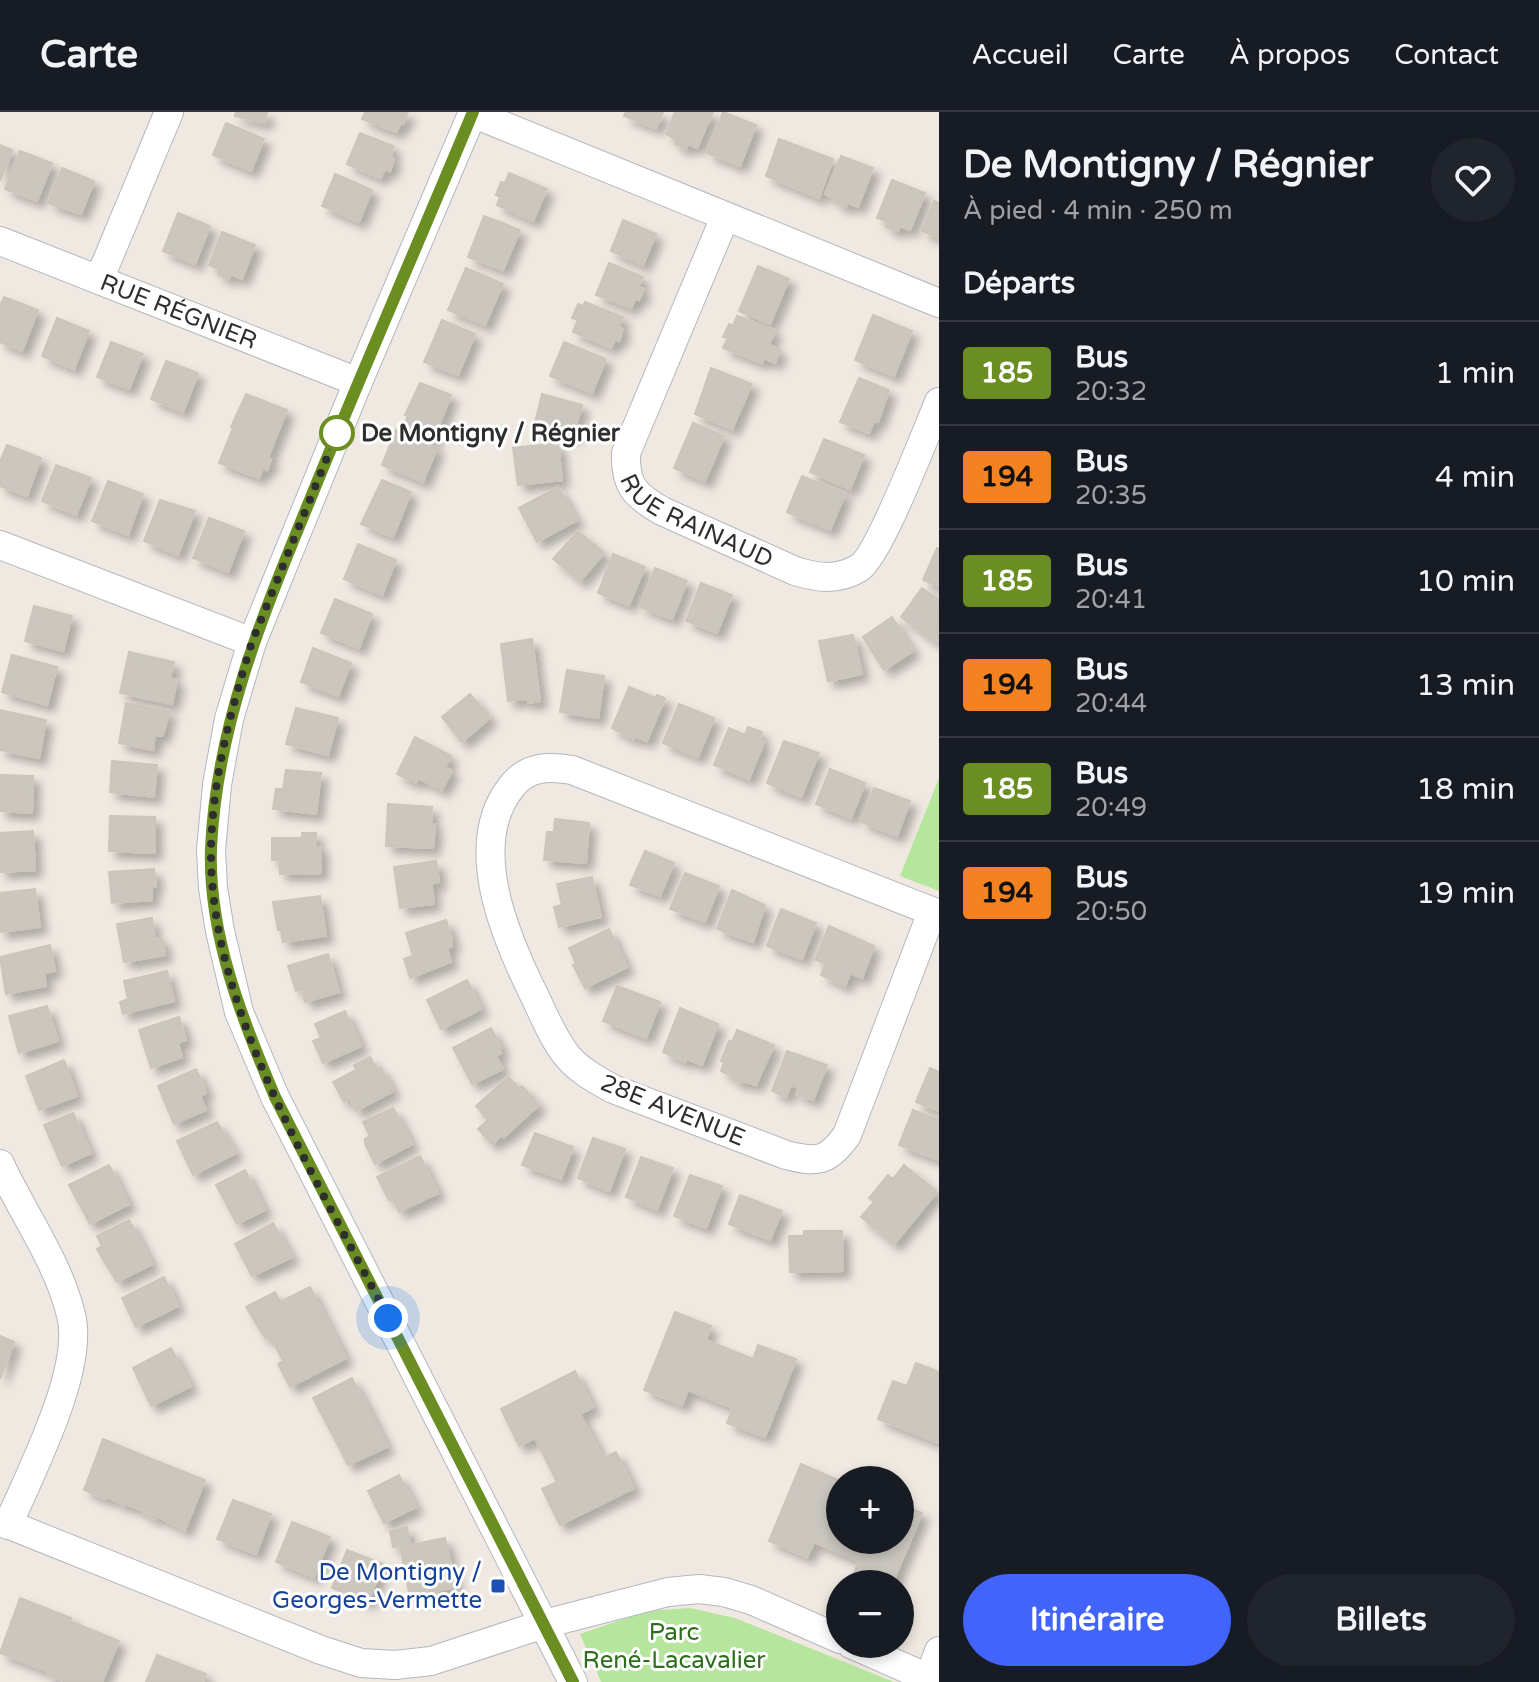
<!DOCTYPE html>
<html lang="fr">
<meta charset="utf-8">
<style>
:root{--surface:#171b24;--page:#20242c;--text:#f1f3f6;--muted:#9ea1a6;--line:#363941;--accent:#4264fb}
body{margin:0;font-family:"Varela Round",sans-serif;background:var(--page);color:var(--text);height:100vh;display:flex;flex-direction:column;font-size:30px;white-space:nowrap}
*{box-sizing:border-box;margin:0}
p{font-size:26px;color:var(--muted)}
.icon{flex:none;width:44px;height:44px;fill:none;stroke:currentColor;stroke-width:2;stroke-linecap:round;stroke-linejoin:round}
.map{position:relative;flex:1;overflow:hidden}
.sheet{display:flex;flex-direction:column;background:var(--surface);width:600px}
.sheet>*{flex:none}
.badge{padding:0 16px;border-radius:6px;font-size:28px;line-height:52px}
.fabs{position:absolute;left:826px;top:1354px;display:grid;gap:16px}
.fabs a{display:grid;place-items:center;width:88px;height:88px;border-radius:50%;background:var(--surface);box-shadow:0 4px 12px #0003;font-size:40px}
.you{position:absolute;width:40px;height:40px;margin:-20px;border:6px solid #fff;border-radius:50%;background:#1a73e8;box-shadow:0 0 0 12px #1a73e833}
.map>.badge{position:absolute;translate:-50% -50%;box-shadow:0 0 0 4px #fff}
h2{padding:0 24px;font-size:30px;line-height:72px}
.round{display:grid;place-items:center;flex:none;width:84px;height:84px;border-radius:42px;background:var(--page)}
.headline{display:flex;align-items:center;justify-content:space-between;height:136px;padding:0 24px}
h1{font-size:38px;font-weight:700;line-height:60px}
.primary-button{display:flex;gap:16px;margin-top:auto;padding:16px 24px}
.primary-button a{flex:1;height:92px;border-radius:48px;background:var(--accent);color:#fff;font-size:32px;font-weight:700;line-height:92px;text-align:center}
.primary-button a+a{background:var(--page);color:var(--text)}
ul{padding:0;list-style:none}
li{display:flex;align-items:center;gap:24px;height:104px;padding:0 24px;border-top:2px solid var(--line)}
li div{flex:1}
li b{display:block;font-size:30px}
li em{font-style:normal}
li .badge{min-width:88px;font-weight:700;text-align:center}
header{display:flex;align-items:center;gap:48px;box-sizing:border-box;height:112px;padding:0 40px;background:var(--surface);border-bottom:2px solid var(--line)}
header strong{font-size:38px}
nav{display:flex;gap:44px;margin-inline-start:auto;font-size:28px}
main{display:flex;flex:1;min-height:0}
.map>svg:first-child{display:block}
.green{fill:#b6e59e}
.building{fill:#cbc7bf;stroke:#cbc5ba;stroke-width:2;filter:url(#shadow)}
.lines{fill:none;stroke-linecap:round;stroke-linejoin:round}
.minor-casing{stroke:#b4b7c1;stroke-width:30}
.minor{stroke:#fff;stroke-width:28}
.line-casing{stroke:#fff;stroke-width:18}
.line{stroke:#6b8e23;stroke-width:12}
.walk{stroke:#2e2e2e;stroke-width:8;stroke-dasharray:0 14.4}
.stop-dot{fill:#fff;stroke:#6b8e23;stroke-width:4}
.transit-dot{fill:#1a4fb4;stroke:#fff;stroke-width:3}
.labels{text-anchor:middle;stroke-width:6;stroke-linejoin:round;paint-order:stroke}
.street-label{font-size:24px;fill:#2e2e2e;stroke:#fff}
.stop-label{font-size:24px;font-weight:bold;fill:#2e2e2e;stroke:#fff;text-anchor:start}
.transit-label{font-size:24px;fill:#164399;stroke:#fff;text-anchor:end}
.park-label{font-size:24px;fill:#2c6e1b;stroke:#fff}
</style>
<header>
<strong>Carte</strong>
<nav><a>Accueil</a><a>Carte</a><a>À propos</a><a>Contact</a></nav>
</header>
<main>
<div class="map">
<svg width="939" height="1570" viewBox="0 0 939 1570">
<defs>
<filter id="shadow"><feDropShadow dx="7" dy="7" stdDeviation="4" flood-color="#0004"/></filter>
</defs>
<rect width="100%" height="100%" fill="#efe9e1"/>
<!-- green -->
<path class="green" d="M939,666V779L900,764Z
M690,1496L735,1506L894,1570H601L580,1522L647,1499Z"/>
<!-- building -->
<path class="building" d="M236,0H267L265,11L235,4Z
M365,0H408L403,12L401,11L396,20L362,7Z
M626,0H663L656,16L624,4Z
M675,0H713L697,36L688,32L686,37L675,32L677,28L666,22Z
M723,0L756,13L740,54L707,41Z
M226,11L264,27L251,59L213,43Z
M360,21L393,34L391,46L394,47L390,59L386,57L380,66L347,52Z
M779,27L833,47L819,86L766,64Z
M0,33L12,38L0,69Z
M20,39L52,51L37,89L5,77Z
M841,44L873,56L858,95L848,91L846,95L835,90L837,87L825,82Z
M62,56L94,69L81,102L48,91Z
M509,61L547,77L533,109L497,93L500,85L496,83L501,70L505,71Z
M335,62L372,78L359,110L322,94Z
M892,68L925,81L910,118L900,114L898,119L886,115L888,110L877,106Z
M934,89L939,91V126L922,119Z
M178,101L210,114L195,152L163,139Z
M484,104L520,118L503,158L468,145Z
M623,108L656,122L643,153L611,139Z
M222,120L255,133L242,167L230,162L229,167L218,162L219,157L209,153Z
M609,151L643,165L638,175L644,177L639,188L635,187L631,196L596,183Z
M758,154L789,167L770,212L739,199Z
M466,156L503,172L485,213L448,198Z
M4,185L38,198L22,239L0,230V194Z
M585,190L623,205L619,215L623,217L619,229L615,227L611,236L573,220L578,208L572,206L578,192L583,194Z
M873,203L912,219L894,264L855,248Z
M737,204L775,218L769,233L780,238L775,251L764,246L762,251L723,236L728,226L723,225L729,212L733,214Z
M57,206L89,219L74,257L42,244Z
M442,208L475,222L458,263L424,250Z
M111,230L143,242L129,277L97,265Z
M564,230L606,247L592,281L550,264Z
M166,249L198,261L183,300L151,287Z
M711,256L752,272L732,317L695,302Z
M859,266L889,278L878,310L874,309L869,321L840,310Z
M420,271L451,283L433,329L403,316L408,304L405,303Z
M246,282L287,298L273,333L231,315Z
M542,282L582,293L573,325L534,315Z
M693,311L724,324L705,369L674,356Z
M233,316L273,333L268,346L271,347L267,358L263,356L259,366L219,351Z
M396,318L437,336L423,370L382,353Z
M824,327L864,343L850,377L810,360Z
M558,331L562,368L518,373L513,336Z
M7,333L41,346L27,384L0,374V350Z
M56,353L91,366L76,403L42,389Z
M802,364L845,382L830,418L787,400Z
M382,368L411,380L393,425L361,412Z
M108,369L143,382L128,423L92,409Z
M558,375L577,408L537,430L519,396Z
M160,388L195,399L178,443L144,429Z
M209,406L244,419L228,460L193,446Z
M578,419L604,441L580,469L553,447Z
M358,432L396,448L382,483L344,467Z
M937,436L939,437V474L923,468Z
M613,442L645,455L629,493L598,481Z
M655,456L687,469L672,507L640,495Z
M701,471L732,483L717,521L686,509Z
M922,476L939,488L937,531L901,505Z
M335,487L372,502L359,536L321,521Z
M34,494L72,504L63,539L25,529Z
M892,505L913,539L884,558L863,525Z
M853,523L862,562L828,569L819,529Z
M532,527L540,589L528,591V587L508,589L501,532Z
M313,536L351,551L338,584L301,570Z
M129,540L174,550L170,566L177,568L172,592L120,581Z
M12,543L57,555L47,593L2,580Z
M567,558L604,564L598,606L560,600Z
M629,575L656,586L657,583L665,586L647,629L634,624L633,627L612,616Z
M470,582L490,606L462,630L442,605Z
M126,591L169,599L164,620L162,624L155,623L153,638L119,631Z
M679,592L714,606L698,645L663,631Z
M296,596L338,606L328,643L286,632Z
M0,598L46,608L39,646L0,638Z
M748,615L762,620L759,628L764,630L749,667L714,653L729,616L745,623Z
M415,625L451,644L445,655L452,659L442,678L418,666L416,671L397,662Z
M784,629L819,641L801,685L767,671Z
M112,649L157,653L154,685L110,680Z
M830,657L865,671L851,706L816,692Z
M286,658L321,661L316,702L273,697L276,677H283Z
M0,663L33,664L32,701L0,699Z
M874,676L910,689L897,724L861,710Z
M388,692L432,695L431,712H435L433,736L386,734Z
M110,704L155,705V741L109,739Z
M555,707L589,711L586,751L544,748L547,720H554Z
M33,719L35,758L0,760V721Z
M302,721H316V735H321V761L280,762L279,748H272V726H302Z
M645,739L674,751L660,784L630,773Z
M436,749L439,770L431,772L434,792L400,796L394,755Z
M154,757L156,775H151L152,788L112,791L109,760Z
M685,761L719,774L705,810L670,797Z
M592,765L601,805L559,815L554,795L562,793L557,772Z
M35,777L40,815L0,820V781Z
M732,778L765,793L753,830L717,817Z
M320,784L326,824L283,830L281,818H278L273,790Z
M781,797L816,811L802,847L767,834Z
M152,806L155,827L162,826L165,843L124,850L117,812Z
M446,808L452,828V834L447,836L451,850L410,866L404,847L413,844L406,821Z
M829,814L874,834L862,866L850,861L845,874L821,863L826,851L815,848Z
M609,817L627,855L585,876L573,853L576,851L569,836Z
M50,833L55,859L44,861L46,874L6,882L0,845Z
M328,842L339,880L305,890L302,877L296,879L288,854Z
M167,859L174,889L123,902L120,890L128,887L124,869Z
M467,868L481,897L441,917L427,888Z
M617,874L660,890L646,926L603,909Z
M47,894L58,929L19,941L9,904Z
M680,896L718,912L702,953L687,947L685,950L663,940Z
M345,899L361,934L323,951L313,929L321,926L315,912Z
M179,905L186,928L178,931L182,945L151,956L139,918Z
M491,916L501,936H499L501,941L496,944L503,957L472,972L453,936Z
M737,918L774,933L756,973L742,969L741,971L733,968L735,965L721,959L724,950L721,949L729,929L732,930Z
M787,939L827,953L813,988L796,982L798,976L791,973L786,985L772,979Z
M370,945L377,958L381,956L393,979L356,999L350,987L344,990L333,970L356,958L354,953Z
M64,948L77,984L39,998L26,964Z
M930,956L939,960V999L916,990Z
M196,957L206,979L205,982L200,984L206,998L174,1012L158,974Z
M508,965L519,976L522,974L539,993L504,1025L502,1023L492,1032L478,1017L488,1008L476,994Z
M393,996L412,1032L375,1052L365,1032V1027L370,1024L363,1010Z
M913,998L939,1008V1048L899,1033Z
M73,1001L91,1041L62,1054L44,1013Z
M217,1010L236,1041L193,1063L177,1029Z
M535,1021L573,1035L561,1067L522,1053Z
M593,1026L625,1037L609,1079L578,1066Z
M420,1044L438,1081L399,1100L393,1087L389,1088L377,1065Z
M641,1045L673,1056L657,1098L626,1085Z
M109,1053L129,1092L90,1112L69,1073Z
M904,1053L937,1080L894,1132L861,1105L874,1090L869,1086L888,1063L893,1067Z
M245,1058L265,1098L237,1112L216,1073Z
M690,1063L722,1074L706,1116L674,1104Z
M740,1083L782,1099L770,1128L729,1112Z
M129,1108L152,1152L117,1170L97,1137L102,1134L97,1124Z
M273,1111L292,1145L252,1164L235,1132Z
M804,1119H842L843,1159L790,1160L789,1124H804Z
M164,1165L178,1194L136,1215L122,1186Z
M310,1175L328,1211L277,1237L271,1224L265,1226L246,1195L275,1180L280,1190Z
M675,1200L711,1214L706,1228L753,1247L758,1233L796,1247L765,1325L727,1311L733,1296L688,1278L682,1293L644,1278Z
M328,1211L346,1246L290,1275L278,1252L283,1249L277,1237Z
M0,1224L14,1230L0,1267Z
M171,1236L191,1274L151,1294L133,1256Z
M916,1251L939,1260V1331L878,1307L893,1269L907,1274Z
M575,1259L593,1295L580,1302L603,1346L616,1340L634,1376L560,1413L542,1377L557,1370L535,1326L519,1334L501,1297Z
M352,1266L370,1300L331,1320L313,1286Z
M370,1300L387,1335L348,1353L331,1320Z
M103,1327L154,1348L133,1395L126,1392L125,1394L106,1384V1387L84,1378Z
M154,1348L205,1368L185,1418L157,1404L156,1407L143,1401L144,1399L133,1395Z
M801,1352L838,1368L833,1382L840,1385V1428H900V1392L922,1401L892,1472H876L853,1463L859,1449L814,1430L807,1445L769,1429Z
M399,1363L416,1395L384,1411L368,1379Z
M233,1388L271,1402L256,1442L217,1427Z
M292,1410L330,1425L314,1465L276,1450Z
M407,1415L410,1433L445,1426L456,1475L437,1479L438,1484L426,1487L425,1482L410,1485L400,1434L393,1435L390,1419Z
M347,1438L383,1452L368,1490L332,1476Z
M20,1486L71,1506L49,1560L0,1541Z
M70,1509L119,1529L102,1570H66L48,1563Z
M157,1543L206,1562L203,1570H146Z"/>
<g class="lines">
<!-- minor casing -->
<g class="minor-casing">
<g id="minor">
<path d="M473,0L358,270L252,530L229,607L217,673L211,738L213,776L220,819L239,900L275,985L573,1570"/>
<path d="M472,1L939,191"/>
<path id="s1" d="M725,105L626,341C625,373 634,383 662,399L795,459C818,466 837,469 859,456C879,444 927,318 939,290"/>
<path id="s2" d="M0,129L358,270"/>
<path d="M99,168L169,0"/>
<path d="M0,433L252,530"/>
<path d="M932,800L847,1023C828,1050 817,1051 786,1043L613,977C597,968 580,959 568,945C554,928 545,906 536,887C507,829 464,733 512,674C528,654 549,654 572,658L939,802"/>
<path d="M0,1052C23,1102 58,1149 71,1203C85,1257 30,1361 8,1413"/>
<path d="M0,1409L321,1538L361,1551L395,1553L431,1549L544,1512L668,1480L699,1477L724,1480L751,1488L840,1527"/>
<path d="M851,1532L937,1570"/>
<path d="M929,1566L939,1539"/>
</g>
</g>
<!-- minor -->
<use href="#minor" class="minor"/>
</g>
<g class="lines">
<!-- line casing -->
<g class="line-casing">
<path id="line" d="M473,0C421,125 367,248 316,373C268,491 217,606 211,736C208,822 242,907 275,985L573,1570"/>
</g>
<!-- line -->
<use href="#line" class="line"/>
<!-- walk -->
<path class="walk" d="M337,321L252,530C231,598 212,667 211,739C210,899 317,1066 388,1206"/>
</g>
<!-- markers -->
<circle class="stop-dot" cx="337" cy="321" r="16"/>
<rect class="transit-dot" x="490" y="1466" width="16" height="16" rx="4"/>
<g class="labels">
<!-- street labels -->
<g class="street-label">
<text dy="8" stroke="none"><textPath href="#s2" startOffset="192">RUE RÉGNIER</textPath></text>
<text dy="8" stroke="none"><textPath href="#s1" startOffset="364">RUE RAINAUD</textPath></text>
<text transform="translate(673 998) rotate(22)" y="8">28E AVENUE</text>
</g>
<!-- stop labels -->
<g class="stop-label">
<text x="361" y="329">De Montigny / Régnier</text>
</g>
<!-- transit labels -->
<g class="transit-label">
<text x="482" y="1468">De Montigny /<tspan x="482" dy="28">Georges-Vermette</tspan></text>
</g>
<!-- park labels -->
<g class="park-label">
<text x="674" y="1528">Parc<tspan x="674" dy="28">René-Lacavalier</tspan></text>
</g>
</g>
</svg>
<div class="fabs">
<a>+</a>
<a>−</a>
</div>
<div class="you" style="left:388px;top:1206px"></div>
</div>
<section class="sheet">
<div class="headline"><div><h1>De Montigny / Régnier</h1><p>À pied · 4 min · 250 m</p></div><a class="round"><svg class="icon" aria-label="heart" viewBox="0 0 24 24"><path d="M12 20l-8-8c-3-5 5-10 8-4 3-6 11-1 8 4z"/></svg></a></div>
<h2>Départs</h2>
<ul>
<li><span class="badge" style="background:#6b8e23;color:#fff">185</span><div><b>Bus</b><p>20:32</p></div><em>1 min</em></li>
<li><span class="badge" style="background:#f58220;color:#111">194</span><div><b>Bus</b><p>20:35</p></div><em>4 min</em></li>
<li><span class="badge" style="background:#6b8e23;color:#fff">185</span><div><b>Bus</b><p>20:41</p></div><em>10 min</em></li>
<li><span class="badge" style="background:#f58220;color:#111">194</span><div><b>Bus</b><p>20:44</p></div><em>13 min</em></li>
<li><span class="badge" style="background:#6b8e23;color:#fff">185</span><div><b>Bus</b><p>20:49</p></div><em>18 min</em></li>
<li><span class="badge" style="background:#f58220;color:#111">194</span><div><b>Bus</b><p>20:50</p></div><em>19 min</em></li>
</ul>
<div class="primary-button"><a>Itinéraire</a><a>Billets</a></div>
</section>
</main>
